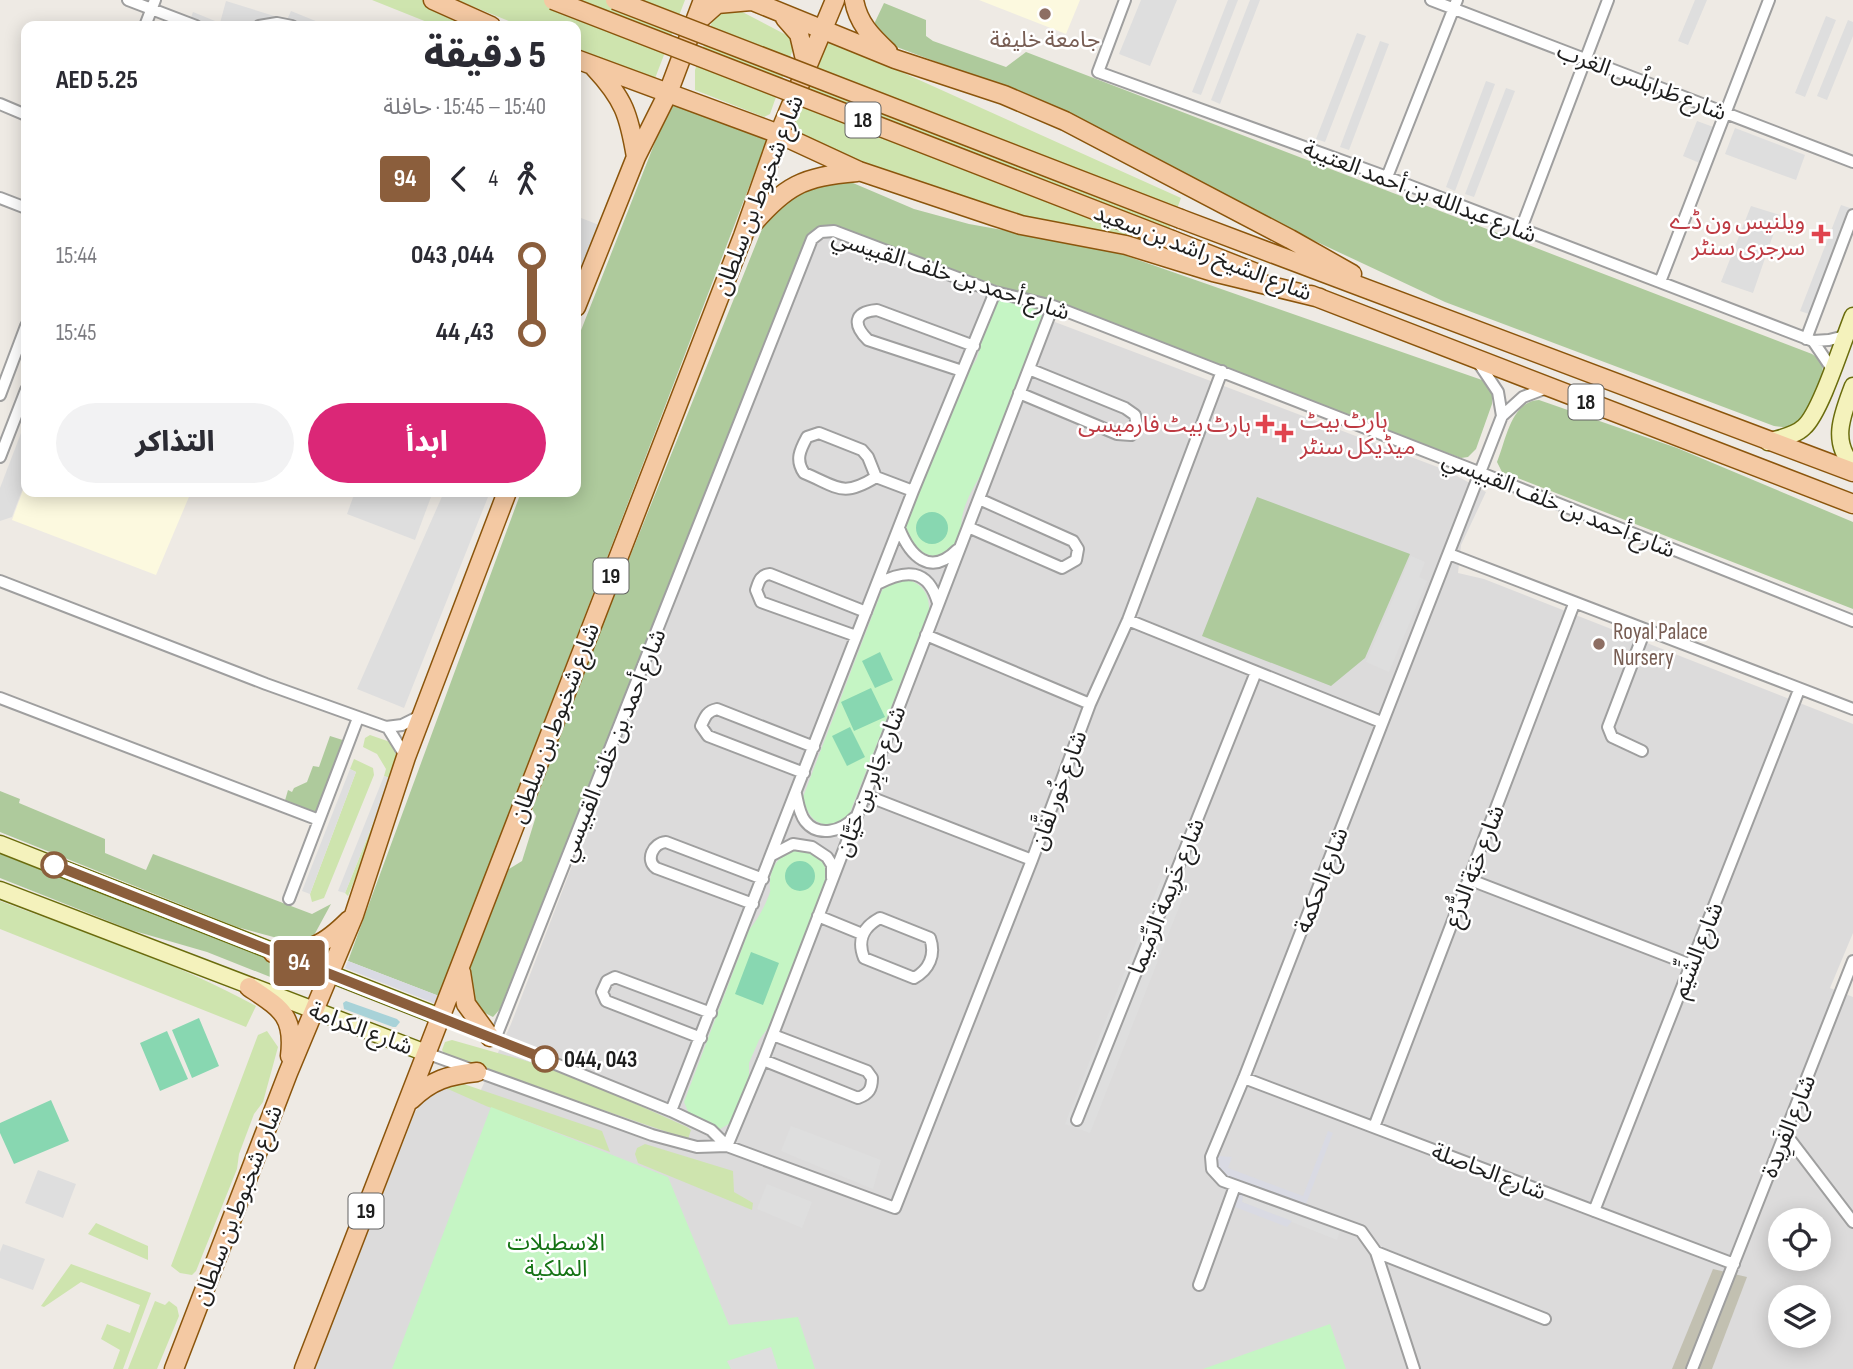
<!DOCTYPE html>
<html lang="ar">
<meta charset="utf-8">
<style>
:root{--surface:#fff;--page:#f2f2f3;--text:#2b2b33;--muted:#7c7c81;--accent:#db2777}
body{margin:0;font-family:"Sofia Sans Condensed","Noto Sans Arabic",sans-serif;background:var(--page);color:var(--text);direction:rtl;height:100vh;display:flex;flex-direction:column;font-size:26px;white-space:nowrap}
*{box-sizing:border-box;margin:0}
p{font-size:23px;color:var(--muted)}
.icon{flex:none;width:38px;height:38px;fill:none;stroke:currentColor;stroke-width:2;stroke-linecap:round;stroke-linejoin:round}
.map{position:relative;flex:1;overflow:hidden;direction:ltr}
.sheet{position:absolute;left:21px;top:21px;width:560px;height:476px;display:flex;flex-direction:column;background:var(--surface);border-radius:14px;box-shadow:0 4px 18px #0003;direction:rtl}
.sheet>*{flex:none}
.badge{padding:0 14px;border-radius:5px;font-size:24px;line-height:46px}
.buttons{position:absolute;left:1768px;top:1208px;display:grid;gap:14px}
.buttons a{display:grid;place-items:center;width:63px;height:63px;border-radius:50%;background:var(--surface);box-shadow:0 4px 18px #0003;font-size:35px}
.map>.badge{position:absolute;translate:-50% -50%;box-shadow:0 0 0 4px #fff}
.legs{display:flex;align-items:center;gap:10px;height:77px;padding:0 35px;font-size:23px}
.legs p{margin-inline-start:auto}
.summary{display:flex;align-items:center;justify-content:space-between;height:119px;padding:0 35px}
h1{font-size:38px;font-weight:800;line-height:52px}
.action{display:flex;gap:14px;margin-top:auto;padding:14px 35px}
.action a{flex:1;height:80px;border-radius:42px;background:var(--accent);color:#fff;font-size:28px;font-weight:800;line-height:80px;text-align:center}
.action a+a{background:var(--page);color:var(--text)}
ul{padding:0 35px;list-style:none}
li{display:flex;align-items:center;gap:24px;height:77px;font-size:26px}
li i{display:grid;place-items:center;width:10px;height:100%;margin:0 9px;background:currentColor}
li i::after{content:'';width:18px;height:18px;margin:-9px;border:5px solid;border-radius:50%;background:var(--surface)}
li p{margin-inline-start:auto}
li:first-child i{background:linear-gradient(#0000 50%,currentColor 0)}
li:last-child i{background:linear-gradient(currentColor 50%,#0000 0)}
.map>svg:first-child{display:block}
.residential{fill:#dcdbdb;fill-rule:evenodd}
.education{fill:#fcf9df}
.construction{fill:#c2c0b1}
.grass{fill:#cee4ae}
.forest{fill:#aeca9c}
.park{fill:#c5f5c4}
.pitch{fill:#88d7b1}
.parking{fill:#dedede}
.plaza{fill:#d9dae3}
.water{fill:#a8d2d8}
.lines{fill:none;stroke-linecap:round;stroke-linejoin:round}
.street-casing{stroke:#9f9f9f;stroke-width:14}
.secondary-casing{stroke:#6a6c0d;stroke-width:19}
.primary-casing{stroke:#8b550c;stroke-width:21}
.street{stroke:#fff;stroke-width:10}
.secondary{stroke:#f4f2bc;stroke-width:16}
.primary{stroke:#f4c9a3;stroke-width:18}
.primary-bridge-casing{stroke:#8b550c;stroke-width:21;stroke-linecap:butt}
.primary-bridge{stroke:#f4c9a3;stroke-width:18}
.line-1-casing{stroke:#fff;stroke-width:16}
.line-1{stroke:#8b5e3c;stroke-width:10}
.education-dot{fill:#8d6e63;stroke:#fff;stroke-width:2.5}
.health-dot{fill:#e0444e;stroke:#fff;stroke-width:2.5}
.stop-1-dot{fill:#fff;stroke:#8b5e3c;stroke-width:3.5}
.labels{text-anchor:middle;stroke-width:5;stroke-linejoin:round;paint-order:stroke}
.shield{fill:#fff;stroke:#626262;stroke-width:2}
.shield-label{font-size:21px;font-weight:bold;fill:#1e1e1e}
.education-label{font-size:23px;fill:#785e54;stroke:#fff}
.street-label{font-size:23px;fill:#1e1e1e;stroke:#fff}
.health-label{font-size:23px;fill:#be3a42;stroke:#fff;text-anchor:end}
.stop-label{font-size:23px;font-weight:bold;fill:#1e1e1e;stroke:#fff;text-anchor:start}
.park-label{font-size:23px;fill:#157314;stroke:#fff}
</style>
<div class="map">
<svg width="1853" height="1369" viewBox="0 0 1853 1369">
<rect width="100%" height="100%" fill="#eeeae4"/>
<!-- residential -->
<path class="residential" d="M831,237L1448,471L1486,492L1461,545L1458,573L1484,579L1853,724V933L1830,988L1853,997V1369H314L415,1112L429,1094L447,1085L479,1094L511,1024L809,251L820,240ZM1780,1220H1818V1258H1780ZM1780,1297H1818V1335H1780Z"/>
<!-- education -->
<path class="education" d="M979,0H1080L1066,34Z
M26,482V492H191L156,575L12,520Z"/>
<!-- construction -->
<path class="construction" d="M1713,1269L1747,1277L1712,1369H1672Z"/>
<!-- grass -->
<path class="grass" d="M372,0H424L483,26H437Z
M457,0H685L654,81L576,49V26H521Z
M729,5L794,39V46L770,114L764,117L695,90V70L714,16Z
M826,38L1181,198L1162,249L1024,217L882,171L789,134Z
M370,735L396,744L401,764L348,896L345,893L391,779L384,776L386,769L377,754L363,747L365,738Z
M354,759L373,768L374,775L324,898L312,902L310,894L356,772L350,769Z
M0,901C86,933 176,962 256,1006L246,1027L0,929Z
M267,1031L278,1047L263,1102L254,1114L239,1154L237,1169L196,1271L192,1275L180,1273L171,1266L258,1035Z
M452,1040L565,1072L687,1127L691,1130L688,1139L447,1057L442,1050L445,1042Z
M449,1079L602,1131L610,1152L486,1106L439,1085Z
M645,1144L733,1171L734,1192L753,1203L752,1210L638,1163L635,1154L637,1148Z
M96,1223L148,1246V1260L88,1234Z
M71,1264L151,1293L123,1369H113L120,1350L101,1339L107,1324L130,1333L140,1305L81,1282L44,1307L41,1306Z
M155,1301L165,1305L169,1301L177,1307L179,1316L157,1369H128Z"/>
<!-- forest -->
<path class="forest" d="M884,3L926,20V36L933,41L1006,67L1026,52L1812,354L1822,361L1823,374L1807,419L1791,428L1774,426L1445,302L1187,181L1113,136L1019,93L886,43L875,31V22Z
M670,104L767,140L439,996L348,961L521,492H576V343Z
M846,180L914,209L969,224L1071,242L1121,254L1482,380L1492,394V404L1476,449L1468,457L1461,458L836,226L821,225L807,235L500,1009L493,1017C480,1011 466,1002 465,986C465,963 499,894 509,869L522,861L536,816L530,805L764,224L798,189Z
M1539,400L1677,448L1853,522V609L1502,472L1497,462C1506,440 1511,401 1539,400Z
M1257,497L1410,554L1365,658L1331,686L1202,636Z
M330,736L349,742L317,812H309L284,804L288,790L292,792L294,788L307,782L313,766L319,767Z
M0,791L20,799L19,803L105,839V853L146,870L153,854L312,914L331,904L312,939L292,942L237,927L0,832Z
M0,854L304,971L298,988L207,952L131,930L0,878Z"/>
<!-- park -->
<path class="park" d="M997,298L1040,308L1043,319L982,473C974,486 967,498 963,513C960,523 963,534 956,544C939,569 909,551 906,527L931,456L965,373C983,358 978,347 983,328C986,318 993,307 997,298Z
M898,578C918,580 930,590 929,611L849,815C827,833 808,824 803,797L882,590Z
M801,850C818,853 828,862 826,880L768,1028L759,1040L749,1063V1076L732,1122L720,1129L689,1114L684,1102L749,930C758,919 764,908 769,895C772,886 769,893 770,884C770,865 782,851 801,850Z
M491,1107L668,1177L729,1325L798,1317L815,1369H392Z
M1330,1324L1346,1369H1203Z"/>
<!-- pitch -->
<path class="pitch" d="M916 528a16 16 0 1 1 32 0a16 16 0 1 1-32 0Z
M880,652L893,680L875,688L862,661Z
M871,688L885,717L854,731L841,702Z
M850,727L865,757L847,766L832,736Z
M785 876a15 15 0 1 1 30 0a15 15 0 1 1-30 0Z
M751,952L779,963L763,1005L735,994Z
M199,1018L219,1066L192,1078L172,1030Z
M167,1031L188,1079L160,1091L140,1043Z
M51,1100L69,1141L14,1164L0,1133V1123Z"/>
<!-- parking -->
<path class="parking" d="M1141,0H1177L1150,66L1119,54Z
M1228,0H1238L1201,95L1192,92Z
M1250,0H1260L1220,104L1211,100Z
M1695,0H1707L1688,45L1678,41Z
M226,1L287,20L291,11L328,26H188L193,12L220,23Z
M1826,16L1836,20L1805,97L1795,93Z
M1848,20L1853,22V36L1827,100L1817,96Z
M1357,33L1366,36L1325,142L1316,139Z
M1380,41L1389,44L1349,150L1340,147Z
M1486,81L1495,84L1455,191L1446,187Z
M1506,88L1515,91L1474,197L1465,194Z
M1697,121L1716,128L1702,164L1683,156Z
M1735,128L1805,155L1796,180L1725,154Z
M1841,205L1850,208L1809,314L1800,311Z
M1751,206L1780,215L1753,293L1721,282Z
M576,216L599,225L576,287Z
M26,420V480L12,517L0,521V488Z
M355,492H416L431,497L415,540L347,514Z
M444,492H490L404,708L357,689Z
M1411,556L1425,562L1419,577L1427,581L1389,672L1366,662Z
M350,769L356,772L310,894L302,891Z
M384,776L391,778L345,893L338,891Z
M1162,877L1187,887L1090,1133L1065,1124Z
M791,1126L881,1160L873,1189L781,1151Z
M38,1170L76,1184L63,1218L25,1203Z
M767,1184L812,1202L802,1228L757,1209Z
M1245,1189L1342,1225L1337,1240L1242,1202Z
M3,1244L45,1259L33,1290L0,1278V1252Z
M771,1347L778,1369H731L727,1361Z"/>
<!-- plaza -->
<path class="plaza" d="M348,961L439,996L436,1004L345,968Z
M1328,1131L1333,1133L1306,1204L1225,1175L1218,1169V1156L1232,1157L1228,1168L1303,1196Z
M1237,1192L1243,1194L1242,1202L1292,1221L1287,1227L1235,1207L1224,1237L1221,1236Z"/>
<!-- water -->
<path class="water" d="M346,1001L397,1019L400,1022L396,1027H393L344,1009L343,1003Z"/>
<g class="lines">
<!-- street casing -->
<g class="street-casing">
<path id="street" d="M128,0L196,26
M1125,0L1098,72L1387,177L1813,341L1829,340L1845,336
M1431,0L1853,162
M145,26L155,0
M259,26L277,23L292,26
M0,104L26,115
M1387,177L1457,0
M0,198L26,208
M1521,229L1608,0
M1660,282L1769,0
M1806,339L1853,215
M1813,341L1832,369
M1478,362L1498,392L1502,416
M962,371L868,340C853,325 853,312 877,310L974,346
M1019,393L1117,434L1131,435L1137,426L1135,415L1125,408L1029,369
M0,395L26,326
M0,457L26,390
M876,477C842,498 838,487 804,473C795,460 800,450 807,437L819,433L862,450L868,457L876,477L913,491
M968,527L1062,568L1076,560L1078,549L1073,541L979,499
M899,528C910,556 930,577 957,550
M1449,554L1853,709
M0,581L266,684L386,727L402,725L422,715
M877,584C906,569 928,568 938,603
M1128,620L1381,722
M926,635L1090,704
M856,636L761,602L756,590C759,581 760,575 770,574L866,612
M0,698L319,820
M388,728L406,757
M1642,751L1612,737L1608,727L1645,630
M804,773L708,736L701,726C705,717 707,711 717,709L814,747
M796,794C798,803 799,813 805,821C818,838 842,831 854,818
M865,795L1032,860
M772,855L793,844L812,847L827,857L832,865V878
M1468,879L1691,965
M289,899L358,718
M753,904L656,868C645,860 653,843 666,842L763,879
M818,916L862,934
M880,918L930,938C936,955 929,970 914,978L864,958C857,940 863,927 880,918Z
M440,1017L671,1111L711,1130L727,1146
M701,1038L606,1001L602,992L607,981L615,977L711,1013
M495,1039L812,239L821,232L834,231L995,292L1053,306L1481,473L1853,621
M426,1053L652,1135L697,1147L727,1146L895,1208L1032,860L1090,704L1128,620L1222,371
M763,1060L858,1098C869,1094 872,1089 872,1078L867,1071L773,1035
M1244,1078L1734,1264
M671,1111L913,491L995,292
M1077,1120L1256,672
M1374,1127L1574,604
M1785,1133L1853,1222
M727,1146L763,1060L1053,306
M1594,1211L1799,690
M1376,1252L1545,1319
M1199,1285L1235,1186
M1414,1369L1376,1252L1361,1231L1223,1181L1212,1169L1211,1157L1244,1078L1502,416L1523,397L1549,387
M1692,1369L1853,961"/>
</g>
<!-- secondary casing -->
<g class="secondary-casing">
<path id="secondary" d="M1853,386C1843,413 1830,442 1853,465
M1768,442C1780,438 1795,436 1804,427C1821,412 1843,340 1853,316
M0,844L440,1017
M0,890L426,1053"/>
</g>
<!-- primary casing -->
<g class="primary-casing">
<path id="primary" d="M433,0L491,26
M750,0L895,59L1004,95L1065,121L1290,239L1352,274
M854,0C858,23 871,36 888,52
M785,18L799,34L807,68
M699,20L717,4L751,1
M576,59L779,134L859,171L993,216L1021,225L1126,245L1213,272L1320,298
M594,67C624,99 629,115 636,157
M1181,219L1853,472
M750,227C786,185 802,177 857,172
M1172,240L1256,273
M1311,295L1853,504
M576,307L636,157L668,93L703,0
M273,953C312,949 321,948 349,920
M461,972L466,1004L490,1037
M249,987C280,1008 295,1015 290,1056
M411,1100C431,1080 449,1075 477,1072
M174,1369L288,1073L354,915L406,757L507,492
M304,1369L743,236L779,134L835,0"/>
</g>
<!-- street -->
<use href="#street" class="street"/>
<!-- secondary -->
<use href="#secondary" class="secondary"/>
<!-- primary -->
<use href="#primary" class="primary"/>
<!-- primary-bridge casing -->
<g class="primary-bridge-casing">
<path id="primary-bridge" d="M553,0L1172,240
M615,0L1181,219"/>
</g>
<!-- primary-bridge -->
<use href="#primary-bridge" class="primary-bridge"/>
</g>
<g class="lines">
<!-- line-1 casing -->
<g class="line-1-casing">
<path id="line-1" d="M54,865L545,1059"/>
</g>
<!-- line-1 -->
<use href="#line-1" class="line-1"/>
</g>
<!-- markers -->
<g class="education-dot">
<circle cx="1045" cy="14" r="7"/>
<circle cx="1599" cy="644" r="7"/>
</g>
<g class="health-dot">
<path d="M1817.5 223.5h7v7h7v7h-7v7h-7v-7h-7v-7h7z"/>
<path d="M1261.5 413.5h7v7h7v7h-7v7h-7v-7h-7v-7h7z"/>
<path d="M1280.5 422.5h7v7h7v7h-7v7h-7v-7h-7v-7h7z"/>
</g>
<g class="stop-1-dot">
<circle cx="54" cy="865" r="12"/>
<circle cx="545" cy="1059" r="12"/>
</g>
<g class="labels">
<!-- shield labels -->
<g class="shield">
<rect x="845.5" y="102.5" width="35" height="35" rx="5"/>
<rect x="1568.5" y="384.5" width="35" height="35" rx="5"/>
<rect x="593.5" y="558.5" width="35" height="35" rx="5"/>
<rect x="348.5" y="1193.5" width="35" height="35" rx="5"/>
</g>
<g class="shield-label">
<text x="863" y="127">18</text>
<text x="1586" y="409">18</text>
<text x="611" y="583">19</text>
<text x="366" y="1218">19</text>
</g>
<!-- education labels -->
<g class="education-label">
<text x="1045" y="47">جامعة خليفة</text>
<text x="1613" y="639" text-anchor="start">Royal Palace<tspan x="1613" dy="26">Nursery</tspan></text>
</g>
<!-- street labels -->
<g class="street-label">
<text transform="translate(1642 81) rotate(21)" y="8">شارع طَرابلُس الغرب</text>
<text transform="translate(1420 191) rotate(21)" y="8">شارع عبدالله بن أحمد العتيبة</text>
<text transform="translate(758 195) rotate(-69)" y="8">شارع شخبوط بن سلطان</text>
<text transform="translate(1203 252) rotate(21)" y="8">شارع الشيخ راشد بن سعيد</text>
<text transform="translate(951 274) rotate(18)" y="8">شارع أحمد بن خلف القبيسي</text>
<text transform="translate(1559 504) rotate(22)" y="8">شارع أحمد بن خلف القبيسي</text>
<text transform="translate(554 723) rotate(-69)" y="8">شارع شخبوط بن سلطان</text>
<text transform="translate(612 745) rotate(-68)" y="8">شارع أحمد بن خلف القبيسي</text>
<text transform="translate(870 781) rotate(-69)" y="8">شارع جَابِر بن حَيَّان</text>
<text transform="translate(1058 790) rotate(-70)" y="8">شارع خُور لفَّان</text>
<text transform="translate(1474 866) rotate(-69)" y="8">شارع خبَة الدُّرُع</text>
<text transform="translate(1321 880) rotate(-69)" y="8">شارع الحكمة</text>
<text transform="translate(1166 896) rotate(-68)" y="8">شارع خَرِيمة الرِّمَيما</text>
<text transform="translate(1697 950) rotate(-68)" y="8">شارع الشِّيَم</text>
<text transform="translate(361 1028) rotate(21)" y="8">شارع الكرامة</text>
<text transform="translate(1788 1126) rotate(-68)" y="8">شارع الفَرِيدة</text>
<text transform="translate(1489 1171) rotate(21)" y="8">شارع الحاصلة</text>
<text transform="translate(237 1205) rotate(-69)" y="8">شارع شخبوط بن سلطان</text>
</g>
<!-- health labels -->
<g class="health-label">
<text x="1805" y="229">ویلنیس ون ڈے<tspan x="1805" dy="26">سرجری سنٹر</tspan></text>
<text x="1300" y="428" text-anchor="start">ہارٹ بیٹ<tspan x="1300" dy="26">میڈیکل سنٹر</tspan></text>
<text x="1251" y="432">ہارٹ بیٹ فارمیسی</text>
</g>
<!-- stop labels -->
<g class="stop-label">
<text x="564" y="1067">044, 043</text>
</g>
<!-- park labels -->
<g class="park-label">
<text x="556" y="1250">الاسطبلات<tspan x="556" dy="26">الملكية</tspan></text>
</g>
</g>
</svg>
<div class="buttons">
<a><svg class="icon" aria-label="locate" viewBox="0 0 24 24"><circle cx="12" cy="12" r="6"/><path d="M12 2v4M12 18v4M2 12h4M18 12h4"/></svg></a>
<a><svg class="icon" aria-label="layers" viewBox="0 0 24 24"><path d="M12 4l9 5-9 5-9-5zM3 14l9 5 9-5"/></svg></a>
</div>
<b class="badge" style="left:299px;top:963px;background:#8b5e3c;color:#fff">94</b>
<section class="sheet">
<div class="summary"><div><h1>5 دقيقة</h1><p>15:40 – 15:45 · حافلة</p></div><b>AED 5.25</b></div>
<div class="legs"><svg class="icon" aria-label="walk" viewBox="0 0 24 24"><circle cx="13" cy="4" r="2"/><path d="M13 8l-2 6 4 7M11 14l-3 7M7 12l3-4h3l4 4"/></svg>4<svg class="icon" aria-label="back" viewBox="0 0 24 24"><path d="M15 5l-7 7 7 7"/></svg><b class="badge" style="background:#8b5e3c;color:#fff">94</b></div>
<ul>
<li><i style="color:#8b5e3c"></i><b>044, 043</b><p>15:44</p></li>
<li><i style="color:#8b5e3c"></i><b>43, 44</b><p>15:45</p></li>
</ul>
<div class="action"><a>ابدأ</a><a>التذاكر</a></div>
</section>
</div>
